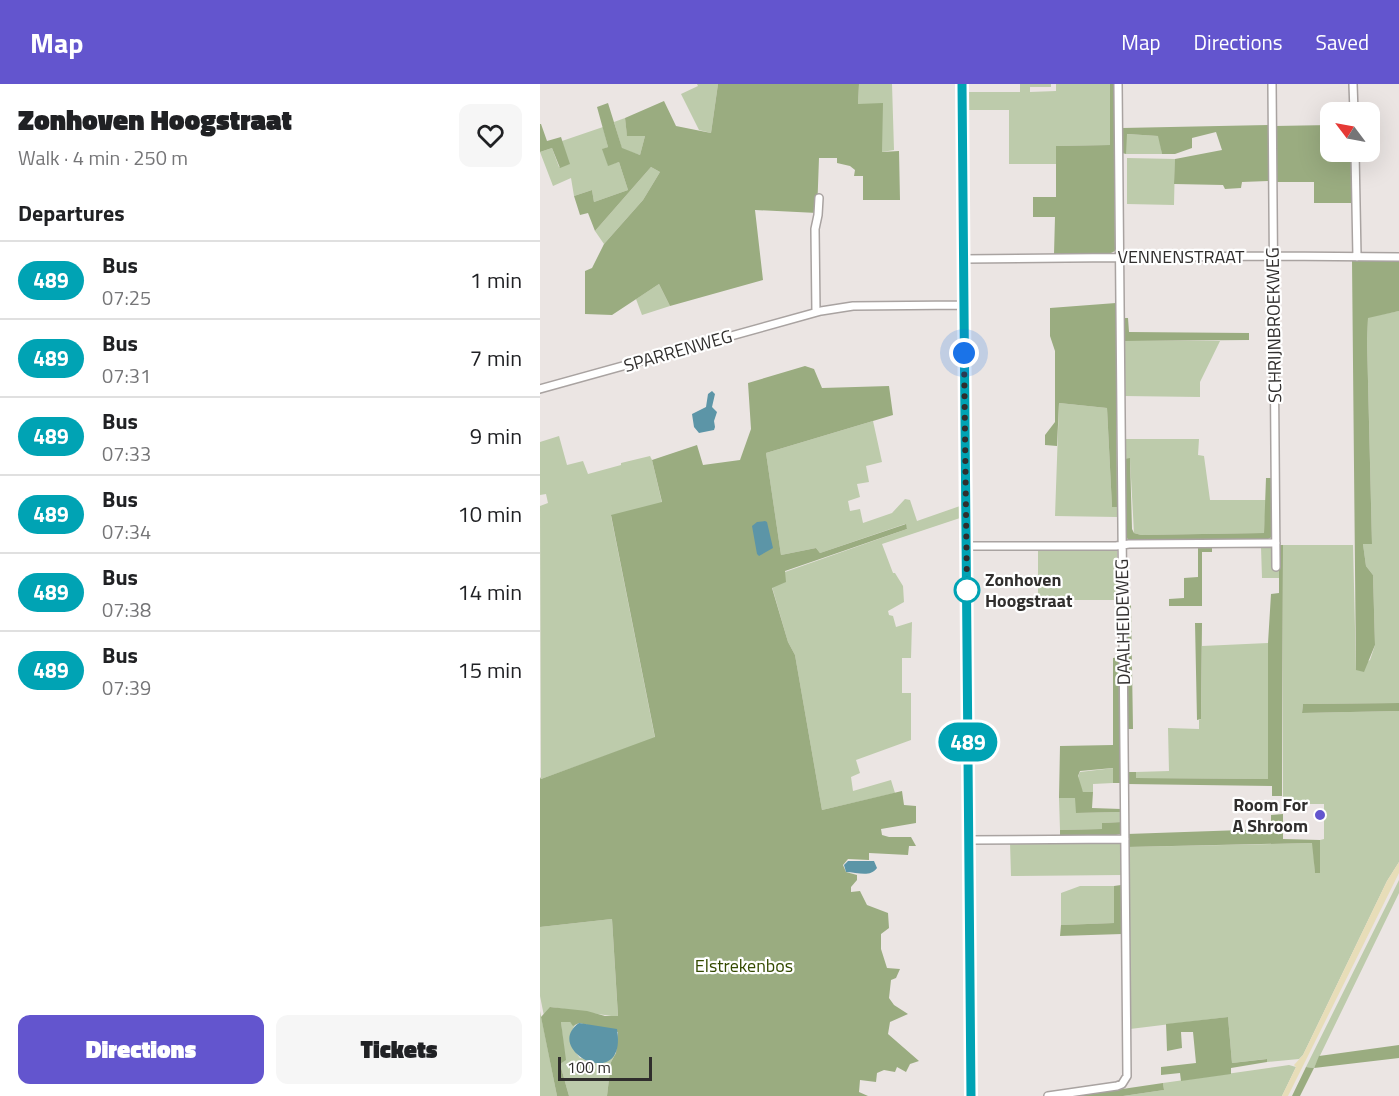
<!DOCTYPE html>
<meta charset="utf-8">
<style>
:root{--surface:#fff;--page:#f6f6f6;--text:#202124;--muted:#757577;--line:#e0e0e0;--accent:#6355ce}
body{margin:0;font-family:"Titillium Web",sans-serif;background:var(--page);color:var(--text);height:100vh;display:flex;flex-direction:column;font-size:22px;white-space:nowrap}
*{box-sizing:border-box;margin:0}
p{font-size:20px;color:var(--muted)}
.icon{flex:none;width:33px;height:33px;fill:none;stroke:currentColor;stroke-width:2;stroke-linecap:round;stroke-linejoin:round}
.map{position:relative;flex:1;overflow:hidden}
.drawer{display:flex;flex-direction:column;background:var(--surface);width:540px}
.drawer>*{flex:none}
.badge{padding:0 12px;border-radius:20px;font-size:21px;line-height:39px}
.needle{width:39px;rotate:302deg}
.buttons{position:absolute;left:780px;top:18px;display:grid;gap:12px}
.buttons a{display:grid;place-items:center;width:60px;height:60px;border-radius:12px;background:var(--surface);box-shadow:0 6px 24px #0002;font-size:30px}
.scale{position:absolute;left:18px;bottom:15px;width:94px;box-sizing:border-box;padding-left:6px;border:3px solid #302e2d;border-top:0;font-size:16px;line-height:21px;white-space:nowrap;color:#302e2d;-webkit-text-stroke:4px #fff;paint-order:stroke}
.you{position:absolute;width:30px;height:30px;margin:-15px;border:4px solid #fff;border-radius:50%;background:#1a73e8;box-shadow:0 0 0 9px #1a73e833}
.map>.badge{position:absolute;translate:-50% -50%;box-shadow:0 0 0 3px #fff}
h2{padding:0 18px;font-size:22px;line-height:54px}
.round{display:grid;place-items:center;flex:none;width:63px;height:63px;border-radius:12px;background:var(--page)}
.summary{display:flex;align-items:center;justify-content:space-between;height:102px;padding:0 18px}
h1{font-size:28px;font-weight:800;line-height:45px}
.primary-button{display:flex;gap:12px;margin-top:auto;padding:12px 18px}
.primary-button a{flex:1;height:69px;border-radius:12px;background:var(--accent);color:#fff;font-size:24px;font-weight:800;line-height:69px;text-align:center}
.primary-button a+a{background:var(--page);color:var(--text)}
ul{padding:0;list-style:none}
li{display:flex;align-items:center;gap:18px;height:78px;padding:0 18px;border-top:2px solid var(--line)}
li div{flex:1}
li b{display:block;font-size:22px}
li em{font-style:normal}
li .badge{min-width:66px;font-weight:700;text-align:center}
header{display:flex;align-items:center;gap:36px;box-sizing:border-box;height:84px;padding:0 30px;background:var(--accent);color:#fff}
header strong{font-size:28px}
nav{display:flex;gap:33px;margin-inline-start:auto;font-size:21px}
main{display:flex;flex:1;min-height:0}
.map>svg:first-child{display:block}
.green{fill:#bdcbab}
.forest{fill:#9aac80}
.sand{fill:#e7ddb8}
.water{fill:#5c95a7}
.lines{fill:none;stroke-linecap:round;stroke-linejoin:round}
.minor-casing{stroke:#a9a3a1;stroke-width:10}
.minor{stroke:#fff;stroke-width:7}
.line-casing{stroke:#fff;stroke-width:14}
.line{stroke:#00a3b4;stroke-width:9}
.walk{stroke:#302e2d;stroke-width:6;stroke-dasharray:0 10.8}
.stop-dot{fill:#fff;stroke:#00a3b4;stroke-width:3}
.poi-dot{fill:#6355ce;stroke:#fff;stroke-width:2}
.labels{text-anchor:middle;stroke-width:4.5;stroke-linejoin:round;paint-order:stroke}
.street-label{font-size:18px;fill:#302e2d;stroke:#fff}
.stop-label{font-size:18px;font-weight:bold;fill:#302e2d;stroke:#fff;text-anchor:start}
.poi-label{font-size:18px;font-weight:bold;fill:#302e2d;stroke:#fff;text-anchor:end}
.park-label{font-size:18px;fill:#344a01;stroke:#fff}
</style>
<header>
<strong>Map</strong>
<nav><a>Map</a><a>Directions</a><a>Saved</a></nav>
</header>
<main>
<section class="drawer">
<div class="summary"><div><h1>Zonhoven Hoogstraat</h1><p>Walk · 4 min · 250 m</p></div><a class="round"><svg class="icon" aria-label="heart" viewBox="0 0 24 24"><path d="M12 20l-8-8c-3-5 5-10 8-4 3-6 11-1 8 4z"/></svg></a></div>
<h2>Departures</h2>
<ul>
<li><span class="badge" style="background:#00a3b4;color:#fff">489</span><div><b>Bus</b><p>07:25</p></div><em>1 min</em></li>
<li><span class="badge" style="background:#00a3b4;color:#fff">489</span><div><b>Bus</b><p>07:31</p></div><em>7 min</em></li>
<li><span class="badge" style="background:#00a3b4;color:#fff">489</span><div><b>Bus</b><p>07:33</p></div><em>9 min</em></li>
<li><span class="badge" style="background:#00a3b4;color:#fff">489</span><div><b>Bus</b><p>07:34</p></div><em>10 min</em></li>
<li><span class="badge" style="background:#00a3b4;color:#fff">489</span><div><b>Bus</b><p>07:38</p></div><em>14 min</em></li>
<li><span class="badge" style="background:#00a3b4;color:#fff">489</span><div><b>Bus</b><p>07:39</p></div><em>15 min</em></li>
</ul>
<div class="primary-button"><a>Directions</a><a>Tickets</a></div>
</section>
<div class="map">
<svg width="859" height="1012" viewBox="0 0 859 1012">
<rect width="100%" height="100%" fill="#ebe5e3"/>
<!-- green -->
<path class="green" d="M157,0H178L171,49L159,46L141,10L158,2Z
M319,0H352L354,66L342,68L318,20Z
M480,0H511V3H490V8L516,7V0H570V61L516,62L517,80H469V26H428V8H480Z
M85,34L87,51L105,52L100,71L82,65L74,38Z
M63,43L68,63L63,65L68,81L79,78L88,106L54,118L52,106L34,112L31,94L13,102L0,68L12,64L19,83L29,80L22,57Z
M586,50L619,52L622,70H586Z
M587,74L635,75L634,121L587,120Z
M111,83L120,88L103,116L64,160L55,147Z
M119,200L130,222L102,231L96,215Z
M859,227V619L763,620L762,629L859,627V778L847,797L763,971L759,975L727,978L726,975L692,979L688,933L590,945L587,763L773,759L775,789H780V756L784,755V720H743V461H813L816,586L830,576L835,561L833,491L826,482L823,460H832L827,256L828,233Z
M585,257H680L660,298V313L584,312Z
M519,319L567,324L572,423H577V433L515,432Z
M333,337L342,378L326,382L329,398L317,400L320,413L308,417L310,427L320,425L323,439L352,429L365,415L370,416L377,437L420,422V434L342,460L353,489H355L363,502L364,518L348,527L349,531L353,532L356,543L372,538L371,574H362V609H371V656L316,676L320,689L311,693L313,707L351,696L355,709L282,726L255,571L248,558L232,503L245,488L367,445L365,440L280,469L276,464L241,471L226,369Z
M19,352L27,381L43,377L48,390L81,381V379L110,372L112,376L122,419L71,432L115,654L1,695L0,422L8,419L6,410L0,411V358Z
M584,355H659L658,371L664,372L670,416H726L724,449L601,451L594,449L590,375H585Z
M732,462L733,486H739L740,494H722L721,463Z
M498,466H577L578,516H498Z
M728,559V695L595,694L596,688L629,687L628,644L659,645V636L661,635L662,562Z
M574,684L573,699L553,700V708H543C539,701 536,695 540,688Z
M519,714H536V729L581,728L582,738L562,739V745L520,746Z
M470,758H579L582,760L581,791L471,792Z
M859,796V809L774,984L766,983Z
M540,802H574V839L521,841V809Z
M72,835L78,933L11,923L4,932L0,912V843Z
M0,927L17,1012H0Z
M21,938H30L33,941H35C27,953 32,964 40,974L69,976L76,969L71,978L67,1012H29L20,980L25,976Z
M749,981L756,983L742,1012H583L624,1006L623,999Z"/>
<!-- forest -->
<path class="forest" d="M178,0H319L318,20L343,19L342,68L359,67L360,116H323V92H314L315,86L310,82L297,79V74H279L277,129L215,126L223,196L130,222L119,200L72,231L45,230V187L52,184L64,160L103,116L120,88L111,83L55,147L48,129L40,131L34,112L52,106L54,118L88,106L79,78L68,82L62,65L68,63L57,23L68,19L82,64L100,71L105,52H87L85,34L124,17L136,42L171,49Z
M570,0H574L575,167L571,169L514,170L515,133H493V113H516V62L570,61Z
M0,40H1L7,57L21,53L30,80L20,84L12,64L0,68Z
M728,41V97L702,98L701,104L685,105L683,101L634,100L635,75L682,66L676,48L652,54V64L635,70H622L618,52L587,50L586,70L582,69V44Z
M790,41V68H812V119H774V98H735V42Z
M812,177H859V227L828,234L827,256L832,460H823L826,482L833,491L835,561L824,588L816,586Z
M576,219L577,423H572L567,324L519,319L517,362L505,361V351L515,338V267L510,252V224Z
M584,234H588L589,248L709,249V256L585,257Z
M265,282L274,285L282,304L349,302L353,331L226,369L241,471L276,464L280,469L366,440L367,445L245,487L246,498L232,504L248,558L255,571L282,726L362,707L364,721L376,722V739L341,745L342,751L349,753H371L376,762H369L368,771L329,769V776L308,775L303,781L306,788L317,791V796L311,803V808L320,807L327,821L348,829L349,844L341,850V865L347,884L360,885L356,894L351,896L349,914L354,921L368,930L350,938L348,950L379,977L370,980L366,988L357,983L355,988L344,986L337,989L336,998L320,996L319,1008L328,1012H67L71,978L76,969L78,948L39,939L33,942L30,938H21L26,976L20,980L29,1012H17L1,933L10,923L47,927L65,932H78L72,835L0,843V693L1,695L115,653L71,431L122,418L112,376L157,361L163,381L200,376L211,345L208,299Z
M590,374L592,445L594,449L601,451L724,449L726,394H733L732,453L728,455L590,456L586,454L585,375Z
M739,461H743L742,712H732V702L587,700V688H596V694L728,695V559L731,510L739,509Z
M658,464H672V468H662V522H629V515L644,514V494L658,493Z
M586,520L591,521L593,645H587Z
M655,539H662L661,635L657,636Z
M580,573L581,699H573V684L540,687L538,692L543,708H553L552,724L581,725V728L536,729L535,714H519L520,662L573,661V574Z
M859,619V627L762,629L763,620Z
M743,730V755L780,756V789H775L772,759L587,763V750L731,745V731Z
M582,738L580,750L576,751L520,752V746L562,745V739Z
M581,801L582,850L520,852L521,841L574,839V802Z
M688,933L692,979L727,975V978L691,984V990L641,997L640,989L621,991V983L656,979L653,948H641L642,964L627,967L626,940Z
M859,961V974L774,984L760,1012H752L766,983L774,984L779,972Z
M623,999L624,1006L583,1012H535Z"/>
<!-- sand -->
<path class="sand" d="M859,778V789L748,1012H742L756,983L754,981L763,971L847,797Z"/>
<!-- water -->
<path class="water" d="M172,307L175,310L172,323L177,328L174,337L175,343L174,346L159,349L154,343L152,330L166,323L168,310Z
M225,437L227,438L233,464L219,472L217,470L212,442L217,438Z
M308,777H334L337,784C330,794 317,788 306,788L304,781Z
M39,939L77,945C88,1011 1,966 39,939Z"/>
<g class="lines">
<!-- minor casing -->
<g class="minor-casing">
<path id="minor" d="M422,0L431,1012
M732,0L736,483
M813,0L814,28
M815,68L817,173
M424,175L733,172L859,173
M276,228L275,145L278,131L279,114
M0,305L281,227L313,222L424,221
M426,462H576L589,460L736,459
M429,756L585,755
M508,1012L577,1002L582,1000L587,992L578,0"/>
</g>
<!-- minor -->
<use href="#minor" class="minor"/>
</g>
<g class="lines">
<!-- line casing -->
<g class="line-casing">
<path id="line" d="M422,0L431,1012"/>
</g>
<!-- line -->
<use href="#line" class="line"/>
<!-- walk -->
<path class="walk" d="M424,269L427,506"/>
</g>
<!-- markers -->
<circle class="stop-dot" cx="427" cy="506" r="12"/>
<circle class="poi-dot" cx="780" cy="731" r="6"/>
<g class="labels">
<!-- street labels -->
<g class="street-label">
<text x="641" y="179">VENNENSTRAAT</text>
<text transform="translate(734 241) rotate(-91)" y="6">SCHRIJNBROEKWEG</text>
<text transform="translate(138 267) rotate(-16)" y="6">SPARRENWEG</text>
<text transform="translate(583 538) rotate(-91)" y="6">DAALHEIDEWEG</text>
</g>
<!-- stop labels -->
<g class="stop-label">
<text x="445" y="502">Zonhoven<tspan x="445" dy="21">Hoogstraat</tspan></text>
</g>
<!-- poi labels -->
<g class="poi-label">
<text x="768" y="727">Room For<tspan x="768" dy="21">A Shroom</tspan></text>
</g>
<!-- park labels -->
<g class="park-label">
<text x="204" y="888">Elstrekenbos</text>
</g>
</g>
</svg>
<div class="buttons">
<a><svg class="needle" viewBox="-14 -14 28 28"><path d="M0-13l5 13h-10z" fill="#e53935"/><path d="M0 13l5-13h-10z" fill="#757577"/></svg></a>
</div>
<div class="scale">100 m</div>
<div class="you" style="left:424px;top:269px"></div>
<b class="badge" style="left:428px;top:658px;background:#00a3b4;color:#fff">489</b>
</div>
</main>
